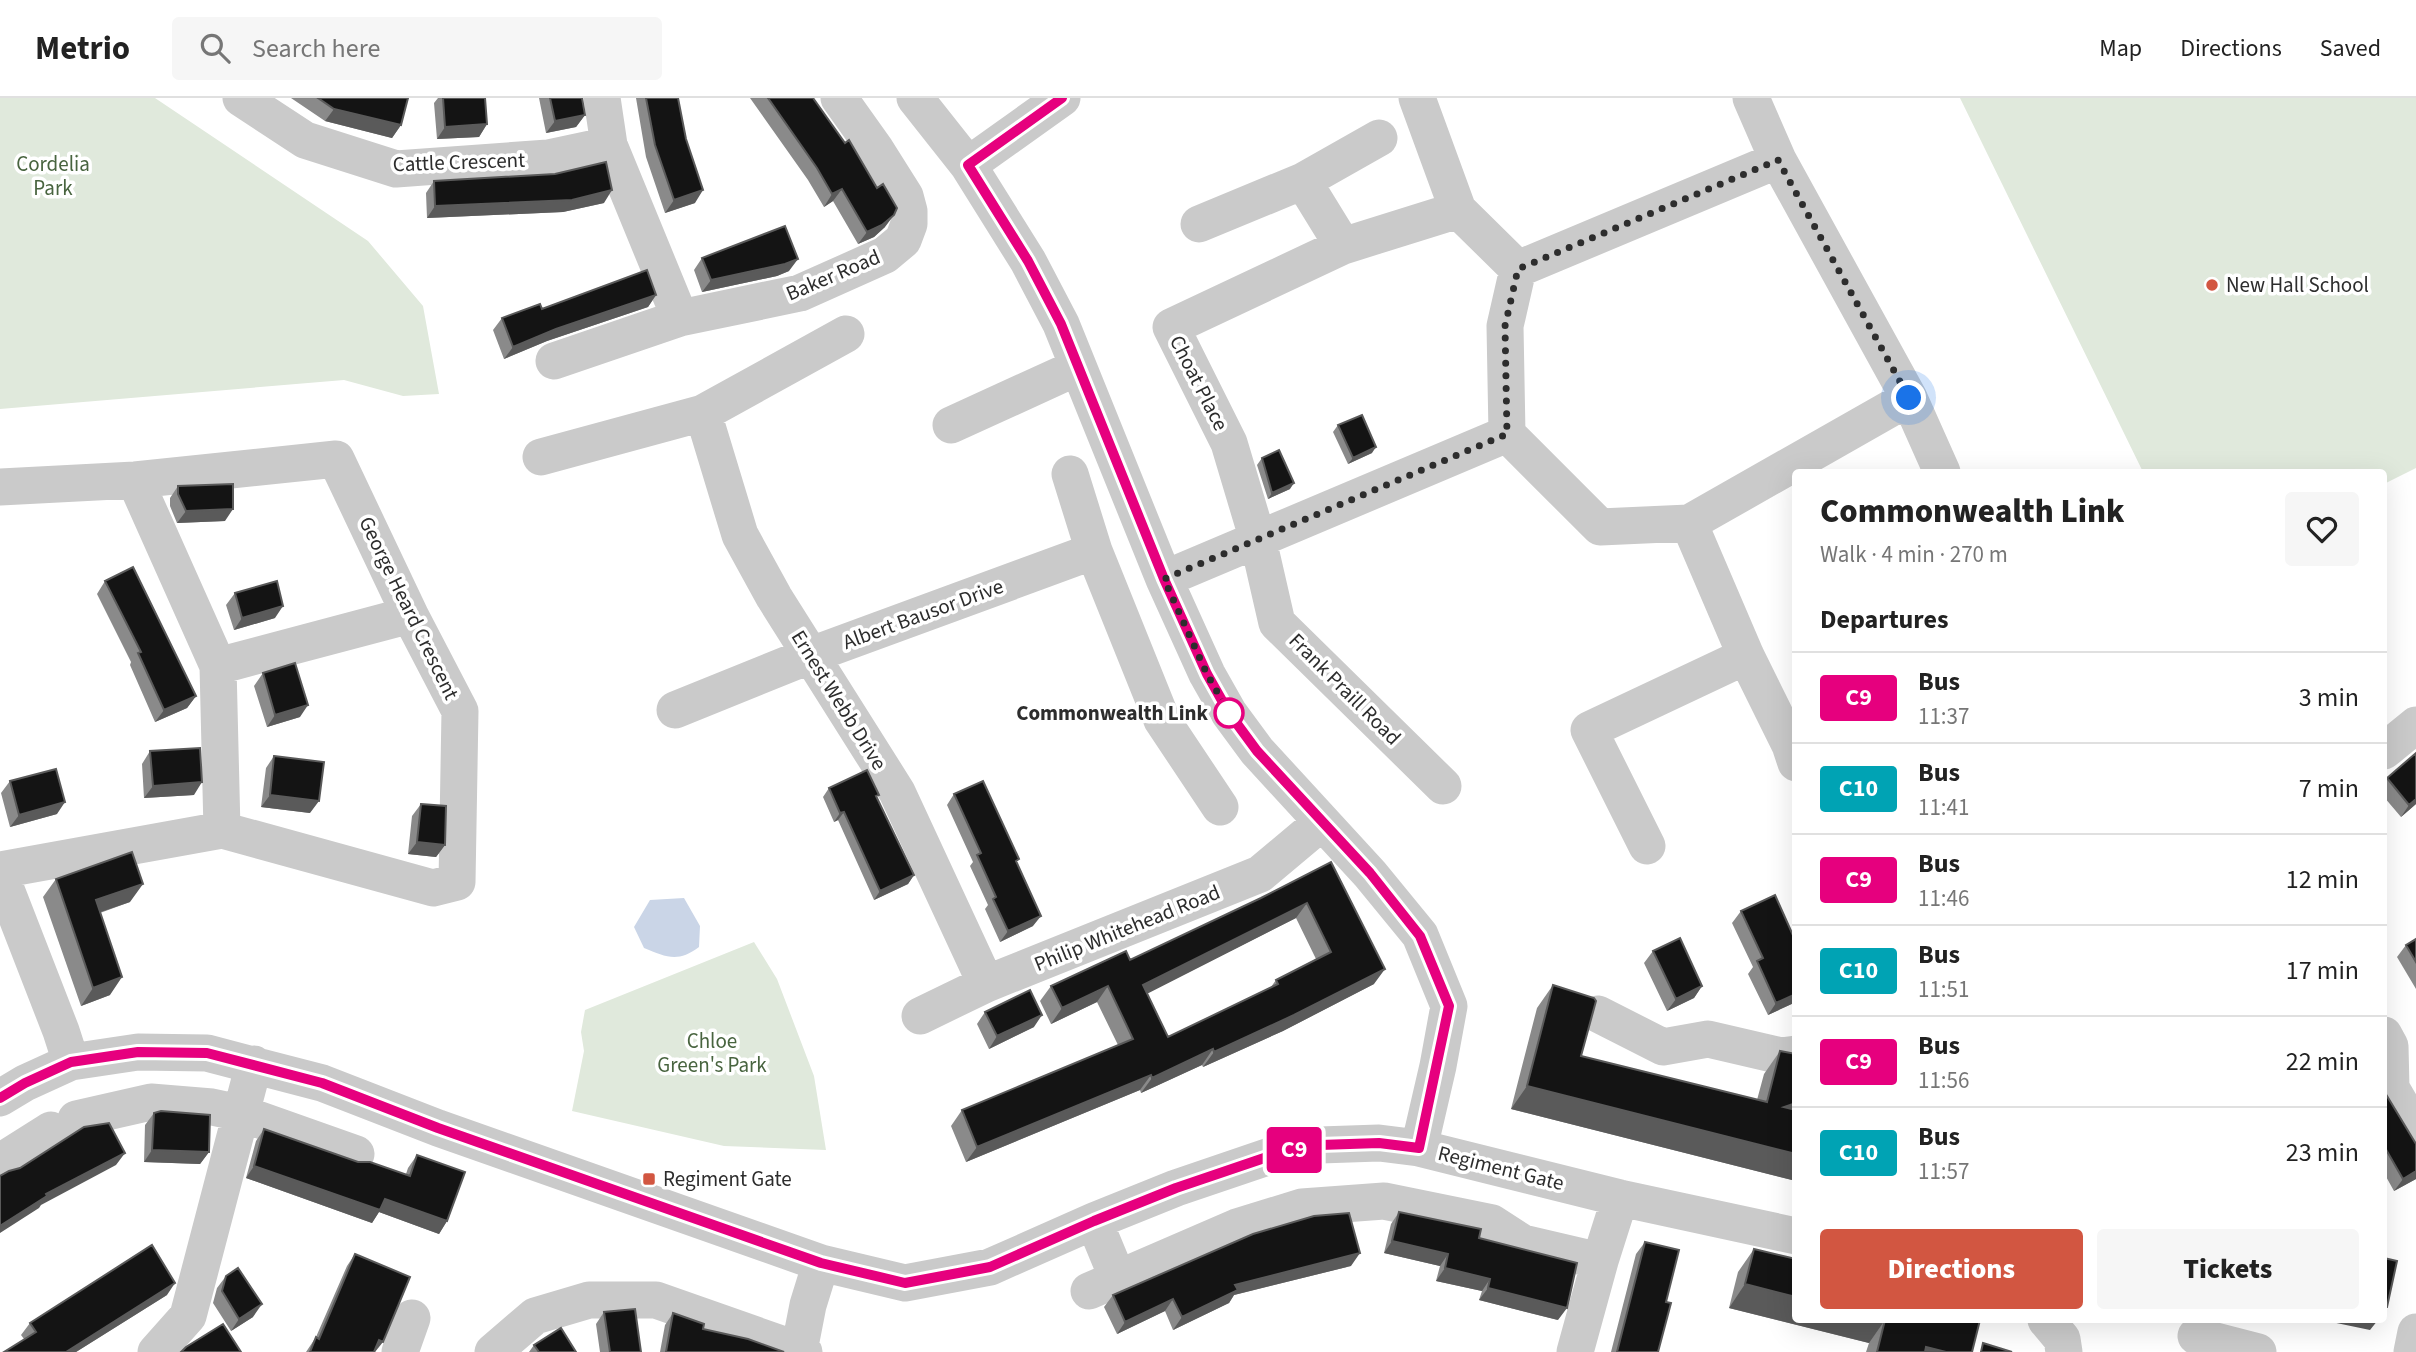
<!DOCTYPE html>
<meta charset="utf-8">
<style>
:root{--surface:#fff;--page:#f6f6f6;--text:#222;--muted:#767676;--line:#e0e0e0;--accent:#d25641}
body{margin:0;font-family:"Source Sans 3",sans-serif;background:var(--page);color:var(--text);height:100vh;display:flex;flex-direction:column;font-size:26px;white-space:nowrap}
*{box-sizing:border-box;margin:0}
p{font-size:23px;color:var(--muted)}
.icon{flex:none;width:38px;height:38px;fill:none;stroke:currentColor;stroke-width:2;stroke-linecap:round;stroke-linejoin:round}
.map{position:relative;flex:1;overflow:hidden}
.panel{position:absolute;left:1792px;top:371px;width:595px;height:854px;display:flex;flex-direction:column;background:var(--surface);border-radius:7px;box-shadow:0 7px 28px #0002}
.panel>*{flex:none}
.badge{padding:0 14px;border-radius:5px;font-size:24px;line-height:46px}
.you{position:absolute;width:35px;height:35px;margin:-18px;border:5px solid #fff;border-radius:50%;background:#1a73e8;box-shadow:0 0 0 10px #1a73e833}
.map>.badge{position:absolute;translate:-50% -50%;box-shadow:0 0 0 4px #fff}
h2{padding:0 28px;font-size:26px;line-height:63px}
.round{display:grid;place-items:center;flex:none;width:74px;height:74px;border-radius:7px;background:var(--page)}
.overview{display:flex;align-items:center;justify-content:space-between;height:119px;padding:0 28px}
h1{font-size:33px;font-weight:800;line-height:52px}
.button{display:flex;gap:14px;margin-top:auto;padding:14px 28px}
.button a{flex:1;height:80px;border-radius:7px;background:var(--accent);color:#fff;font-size:28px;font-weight:800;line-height:80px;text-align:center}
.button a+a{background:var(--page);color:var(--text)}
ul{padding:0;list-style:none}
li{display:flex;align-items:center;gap:21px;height:91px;padding:0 28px;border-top:2px solid var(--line)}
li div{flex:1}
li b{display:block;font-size:26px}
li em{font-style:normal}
li .badge{min-width:77px;font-weight:700;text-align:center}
header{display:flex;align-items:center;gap:42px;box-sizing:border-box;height:98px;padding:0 35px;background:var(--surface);border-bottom:2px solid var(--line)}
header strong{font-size:33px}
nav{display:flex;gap:38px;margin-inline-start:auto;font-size:24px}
.search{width:490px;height:63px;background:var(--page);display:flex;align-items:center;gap:18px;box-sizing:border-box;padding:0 24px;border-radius:7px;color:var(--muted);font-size:26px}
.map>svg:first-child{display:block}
.green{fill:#e0e9dc}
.water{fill:#cad5e7}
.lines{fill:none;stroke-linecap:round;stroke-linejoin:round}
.minor{stroke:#cacaca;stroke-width:37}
.wall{fill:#8a8a8a;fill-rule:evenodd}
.shaded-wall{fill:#5a5a5a}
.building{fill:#141414;stroke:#5a5a5a;stroke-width:2;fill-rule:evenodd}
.line-casing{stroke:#fff;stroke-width:16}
.line{stroke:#e6007e;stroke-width:10}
.walk{stroke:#2d2d2d;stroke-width:7;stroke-dasharray:0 12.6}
.poi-dot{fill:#d25641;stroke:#fff;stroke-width:2.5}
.stop-dot{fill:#fff;stroke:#e6007e;stroke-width:3.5}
.labels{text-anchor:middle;stroke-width:7;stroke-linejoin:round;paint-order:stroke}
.street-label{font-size:21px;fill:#2d2d2d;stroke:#fff}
.park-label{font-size:21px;fill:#48643f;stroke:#fff}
.poi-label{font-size:21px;fill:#2d2d2d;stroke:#fff;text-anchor:start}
.stop-label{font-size:21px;font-weight:bold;fill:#2d2d2d;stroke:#fff;text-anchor:end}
</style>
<header>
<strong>Metrio</strong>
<div class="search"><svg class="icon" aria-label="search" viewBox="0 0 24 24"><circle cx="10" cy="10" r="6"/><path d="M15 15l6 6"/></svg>Search here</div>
<nav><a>Map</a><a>Directions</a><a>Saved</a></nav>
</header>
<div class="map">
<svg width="2416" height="1254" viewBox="0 0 2416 1254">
<rect width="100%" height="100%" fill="#fff"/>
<!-- green -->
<path class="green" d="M0,0H155L368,143L423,208L439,296L403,298L344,282L0,311Z
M1960,0H2416V370L2384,386V374H2143Z
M754,844L777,881L814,978L826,1052L724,1048L572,1013L584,953L581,934L585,912Z"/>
<!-- water -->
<path class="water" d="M684,800L700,828L699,849C678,865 666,859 644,850L634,829L650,802Z"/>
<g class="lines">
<!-- minor -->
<path class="minor" d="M241,0L305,42L396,71L548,60L609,47
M602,0L609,47L680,220
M915,0L968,67L1028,163L1061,226L1164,481L1207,576L1229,615L1257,653L1370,776L1420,837L1449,908L1438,968L1419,1050
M1417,0L1458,112L1518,171
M1751,0L1778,62L1909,300L1942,374
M1778,62L1518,171L1505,228L1507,336L1600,429L1689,425L1909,300
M968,67L1062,0
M1303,83L1343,148
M1199,126L1303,83L1379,40
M554,263L680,220L800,195L885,157L903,142L909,126V113L905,98L876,52L839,0
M703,315L740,437L774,499L897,694L986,886
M951,327L1078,269
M541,359L703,315L846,236
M1070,376L1094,453L1162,622L1220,709
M135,382L218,568L222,732
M0,389L135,382L336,361L410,517L460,613L457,784L433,790L222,732L0,772
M1689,425L1746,558L1790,647L1796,665
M1164,481L1507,336
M218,568L410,517
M675,612L811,557L1094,453
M2384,653L2416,627
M1443,688L1277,525L1258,442L1229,345L1171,229L1343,148L1458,112
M1647,748L1589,632L1746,558
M0,776L61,933L71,964
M1598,916L1663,949L1708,941L1781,958L1796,956
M920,918L986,886L1260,776L1322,724
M2384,937L2390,948L2391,990L2416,1033
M0,1000L25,985L71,964L138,954L207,955L322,985L438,1030L821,1165L905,1185L990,1169L1094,1123L1176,1090L1282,1054L1320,1047L1379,1045L1419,1050L1620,1100L1796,1138
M76,1021L151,1004L212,1009L240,1015L356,1056
M0,1064L51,1032
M1094,1123L1118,1181
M1089,1193L1237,1129L1302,1109L1384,1103L1492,1125L1523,1145L1600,1163
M2046,1222L2062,1241L2064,1254
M2196,1238L2258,1254
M799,1253L808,1207L821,1165
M156,1254L188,1218L254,966
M400,1254L412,1220
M493,1254L535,1218L589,1202H656L804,1254
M1575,1254L1600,1163L1620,1100
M2412,1254L2416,1234"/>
</g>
<!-- wall -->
<path class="wall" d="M291,0H408L401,27L392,40L325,23Z
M438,0H485L487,26L479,39L437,41L434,5Z
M539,0H582L585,17L576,29L546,35Z
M636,0H678L695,105L665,115L646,59Z
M750,0H813L885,129L874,139L858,146L833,103L824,109L808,82Z
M434,83L604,105L563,114L427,120L426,95Z
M702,160L789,173L777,178L702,194L694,172Z
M656,197L648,209L547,243L504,261L493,232L502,220L542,211Z
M1338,327L1372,355L1348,366L1333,334Z
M1262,360L1290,391L1268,401L1257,367Z
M178,388L225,423L177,425L170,408V400Z
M105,483L196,598L187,610L155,624L130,567L131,564L97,496Z
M235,495L275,520L234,532L226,507Z
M263,575L300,619L267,629L254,588Z
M150,653L194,697L144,700L142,666Z
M2416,655V706L2401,719L2384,699V685L2387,680Z
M274,658L310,715L261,709L266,670Z
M10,683L57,716L10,729L1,695Z
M829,690L877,700L914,777L908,786L874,802L838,722L834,724L823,699Z
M954,696L1016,765L1033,828L1000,844L985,811L988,807L970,768L973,764L947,707Z
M421,706L445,747L436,759L408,756L412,718Z
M1331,764L1374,886L1283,933L1203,969L1202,967L1141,995L1140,992L966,1064L951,1028L962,1012L1118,947L1097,904L1051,926L1040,903L1051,888L1130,862L1261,800ZM1296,820L1316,861L1276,882L1271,889L1168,939L1147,895Z
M56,781L130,804L100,815L110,897L81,908L43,799Z
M1741,813L1796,844V904L1768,917L1748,876L1753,869L1732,825Z
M2416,841V891L2397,859L2406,847Z
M1653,853L1702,888L1694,900L1667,913L1644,865Z
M1553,887L1581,958L1757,1002L1764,976L1780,953L1796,1083L1511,1011L1537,910Z
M985,914L1034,929L989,951L977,926Z
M2384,993L2416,1046V1081L2394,1093L2384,1075Z
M154,1015L209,1054L200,1066L144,1064L145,1027Z
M264,1031L358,1064L406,1076L408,1070L417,1057L447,1123L439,1136L379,1114L372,1125L246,1080L256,1043Z
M1399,1114L1479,1140L1558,1222L1479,1202L1482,1193L1436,1183L1440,1168L1384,1155L1391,1126Z
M1645,1144L1666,1204L1658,1254H1611L1636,1156Z
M1754,1151L1796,1222H1980L1972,1254H1866L1869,1245L1729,1210L1738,1174Z
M355,1156L375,1254H306L316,1239L347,1168Z
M1351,1168L1234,1197L1229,1205L1173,1232L1165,1213L1117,1236L1104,1209L1113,1197Z
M226,1178L253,1219L231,1233L213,1205L217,1190Z
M167,1197L76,1254H4L24,1241L21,1237L30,1225Z
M604,1214L641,1254H600L596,1226Z
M673,1215L703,1231L784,1254H660L665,1227Z
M534,1247L576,1254H529Z"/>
<!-- shaded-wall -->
<path class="shaded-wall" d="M334,11L401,27L392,40L325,23Z
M585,17L576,29L546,35L555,23Z
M487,26L479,39L437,41L445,29Z
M842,91L833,103L824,109L832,96Z
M612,92L604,105L563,114L427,120L435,108Z
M703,92L695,105L665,115L674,102Z
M894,117L885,129L874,139L858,146L867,134Z
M798,161L789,173L777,178L702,194L711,182Z
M656,197L648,209L547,243L504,261L513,249L556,231Z
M1376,349L1372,355L1348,366L1353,360Z
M1294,385L1290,391L1268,401L1272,395Z
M233,411L225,423L177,425L186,413Z
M283,508L275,520L234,532L242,520Z
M196,598L187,610L155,624L164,612Z
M308,607L300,619L267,629L275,617Z
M202,684L194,697L144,700L153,688Z
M270,697L319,703L310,715L261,709Z
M2416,701V706L2401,719L2409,707Z
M65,704L57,716L10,729L19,717Z
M844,714L838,722L834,724L840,715Z
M417,744L445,747L436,759L408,756Z
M914,777L908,786L874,802L880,793Z
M143,786L130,804L83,820L96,802Z
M1307,805L1296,820L1133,903L1143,887Z
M1041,818L1033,828L1000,844L1008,833Z
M1385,871L1374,886L1283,933L1203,969L1214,954Z
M122,879L110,897L81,908L93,890Z
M1108,888L1097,904L1051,926L1062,910Z
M1702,888L1694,900L1667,913L1676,901Z
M1796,896V904L1768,917L1776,905Z
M1042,917L1034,929L989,951L997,938Z
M1213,951L1202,967L1141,995L1152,980Z
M1151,977L1140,992L966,1064L977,1049Z
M1527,988L1796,1056V1083L1511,1011Z
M1796,1005V1021L1784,1009Z
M152,1052L209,1054L200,1066L144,1064Z
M125,1055L116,1067L41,1107L39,1110L0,1135V1128L46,1096Z
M254,1068L385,1101L447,1123L439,1136L379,1114L372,1125L246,1080Z
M2416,1073V1081L2394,1093L2403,1081Z
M1392,1143L1448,1156L1440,1168L1384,1155Z
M1360,1155L1351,1168L1234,1197L1229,1205L1173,1232L1182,1219L1235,1187Z
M1445,1170L1490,1181L1482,1193L1436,1183Z
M175,1185L167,1197L76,1254H66Z
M1745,1186L1796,1199V1222H1885L1869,1245L1729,1210Z
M1488,1190L1567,1210L1558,1222L1479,1202Z
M1173,1201L1165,1213L1117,1236L1125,1224Z
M262,1206L253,1219L231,1233L239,1221Z
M2322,1222H2378L2370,1232Z
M379,1242L383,1244L375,1254H370Z
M1926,1249L1946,1254H1922Z"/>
<!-- building -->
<path class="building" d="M318,0H408L401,27L334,11Z
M443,0H485L487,26L445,29Z
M550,0H582L585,17L555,23Z
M646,0H678L686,41L703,92L674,102L655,47Z
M768,0H813L845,45L849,42L877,90L883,86L897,110L894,117L882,127L867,134L842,91L832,96L817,70Z
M606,64L612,92L572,102L435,108L434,83L555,76Z
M785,128L798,161L785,166L711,182L702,160Z
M647,172L656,197L556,231L513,249L502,220L540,206L542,211Z
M1362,317L1376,349L1353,360L1338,327Z
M1279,352L1294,385L1272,395L1262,360Z
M233,386V411L186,413L178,396V388Z
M133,469L196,598L164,612L138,555L141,554L105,483Z
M277,483L283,508L242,520L235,495Z
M295,565L308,607L275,617L263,575Z
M200,650L202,684L153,688L150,653Z
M2416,655V701L2409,707L2387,680Z
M274,658L324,664L319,703L270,697Z
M56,671L65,704L19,717L10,683Z
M867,672L879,697L876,698L914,777L880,793L844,714L840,715L829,690Z
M983,683L1019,761L1016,763L1041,818L1008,833L993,801L996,799L977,757L981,755L954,696Z
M421,706L446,708L445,747L417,744Z
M132,754L143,786L96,802L122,879L93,890L56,781Z
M1331,764L1385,871L1294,917L1214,954L1213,951L1152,980L1151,977L977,1049L962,1012L1133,941L1108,888L1062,910L1051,888L1126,853L1130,862L1261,800ZM1307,805L1331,854L1276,882L1278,886L1168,939L1143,887Z
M1775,797L1796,844V896L1776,905L1757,863L1763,860L1741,813Z
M1680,840L1702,888L1676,901L1653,853Z
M2416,841V864L2406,847Z
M1553,887L1594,900L1596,903L1581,958L1767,1004L1780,953L1796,956V1005L1784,1009L1796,1012V1056L1527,988Z
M1030,892L1042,917L997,938L985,914Z
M2384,993L2416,1046V1073L2403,1081L2384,1048Z
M161,1013L210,1017L209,1054L152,1052L154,1015Z
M109,1025L125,1055L46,1096L47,1098L0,1128V1078L9,1073L20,1070L84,1029Z
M264,1031L358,1064H370L410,1078L417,1057L465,1074L447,1123L385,1101L380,1112L254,1068Z
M1399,1114L1481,1131L1479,1140L1577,1165L1567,1210L1488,1190L1490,1181L1445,1170L1448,1156L1392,1143Z
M1349,1115L1360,1155L1235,1187L1238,1192L1182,1219L1173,1201L1125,1224L1113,1197L1253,1136L1314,1118Z
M1645,1144L1679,1152L1666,1204L1671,1205L1658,1254H1617Z
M152,1147L175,1185L66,1254H4L36,1234L30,1225Z
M1754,1151L1796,1161V1199L1745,1186Z
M355,1156L410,1179L383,1244L379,1242L374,1254H310L316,1239L319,1241Z
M2384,1160L2397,1163L2387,1209H2384Z
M238,1170L262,1206L239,1221L222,1193L226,1178Z
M635,1211L641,1254H610L604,1214Z
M673,1215L704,1226L703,1231L748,1241L784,1254H666Z
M1885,1222H1980L1972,1254H1946L1926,1249L1925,1254H1877Z
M223,1226L241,1254H181L186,1249Z
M561,1230L576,1254H539L534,1247Z
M1983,1245L2012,1254H1981Z"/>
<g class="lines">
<!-- line casing -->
<g class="line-casing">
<path id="line" d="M0,1000L25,985L71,964L138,954L207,955L322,985L438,1030L821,1165L905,1185L990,1169L1094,1123L1176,1090L1282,1054L1320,1047L1379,1045L1419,1050L1449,908L1420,838L1370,775L1257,653L1229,615L1207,576L1164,481L1061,226L1028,163L968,67L1062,0"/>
</g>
<!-- line -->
<use href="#line" class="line"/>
<!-- walk -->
<path class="walk" d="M1229,615L1207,576L1164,481L1507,336L1505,228L1518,171L1778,62L1909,300"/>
</g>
<!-- markers -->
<g class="poi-dot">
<circle cx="2212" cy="187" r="7"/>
<rect x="642" y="1074" width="14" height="14" rx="3.5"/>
</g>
<circle class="stop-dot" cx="1229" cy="615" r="14"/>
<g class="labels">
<!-- street labels -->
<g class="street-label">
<text transform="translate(459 64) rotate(-2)" y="7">Cattle Crescent</text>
<text transform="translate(833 177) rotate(-23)" y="7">Baker Road</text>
<text transform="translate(1199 285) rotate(63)" y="7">Choat Place</text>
<text transform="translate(409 510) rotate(64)" y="7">George Heard Crescent</text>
<text transform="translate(923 516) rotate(-20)" y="7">Albert Bausor Drive</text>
<text transform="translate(1345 591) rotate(45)" y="7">Frank Praill Road</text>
<text transform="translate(839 602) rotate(58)" y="7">Ernest Webb Drive</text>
<text transform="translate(1127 830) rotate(-22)" y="7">Philip Whitehead Road</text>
<text transform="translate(1501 1070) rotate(14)" y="7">Regiment Gate</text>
</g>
<!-- park labels -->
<g class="park-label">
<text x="53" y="73">Cordelia<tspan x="53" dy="24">Park</tspan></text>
<text x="712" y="950">Chloe<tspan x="712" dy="24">Green's Park</tspan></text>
</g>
<!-- poi labels -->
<g class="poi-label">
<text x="2226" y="194">New Hall School</text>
<text x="663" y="1088">Regiment Gate</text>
</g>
<!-- stop labels -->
<g class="stop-label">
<text x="1208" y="622">Commonwealth Link</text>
</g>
</g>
</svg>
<div class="you" style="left:1909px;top:300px"></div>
<b class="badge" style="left:1294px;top:1052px;background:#e6007e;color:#fff">C9</b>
<section class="panel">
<div class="overview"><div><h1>Commonwealth Link</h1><p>Walk · 4 min · 270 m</p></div><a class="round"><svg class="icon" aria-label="heart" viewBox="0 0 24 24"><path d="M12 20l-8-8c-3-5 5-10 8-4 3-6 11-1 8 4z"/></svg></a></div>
<h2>Departures</h2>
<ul>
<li><span class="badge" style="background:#e6007e;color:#fff">C9</span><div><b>Bus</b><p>11:37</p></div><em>3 min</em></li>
<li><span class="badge" style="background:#00a3b4;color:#fff">C10</span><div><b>Bus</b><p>11:41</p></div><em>7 min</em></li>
<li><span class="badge" style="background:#e6007e;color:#fff">C9</span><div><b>Bus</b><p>11:46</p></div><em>12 min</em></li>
<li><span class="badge" style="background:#00a3b4;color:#fff">C10</span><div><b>Bus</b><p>11:51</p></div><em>17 min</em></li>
<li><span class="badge" style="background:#e6007e;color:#fff">C9</span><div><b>Bus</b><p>11:56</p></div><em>22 min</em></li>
<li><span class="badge" style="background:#00a3b4;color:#fff">C10</span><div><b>Bus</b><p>11:57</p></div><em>23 min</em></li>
</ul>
<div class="button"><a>Directions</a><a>Tickets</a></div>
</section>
</div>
